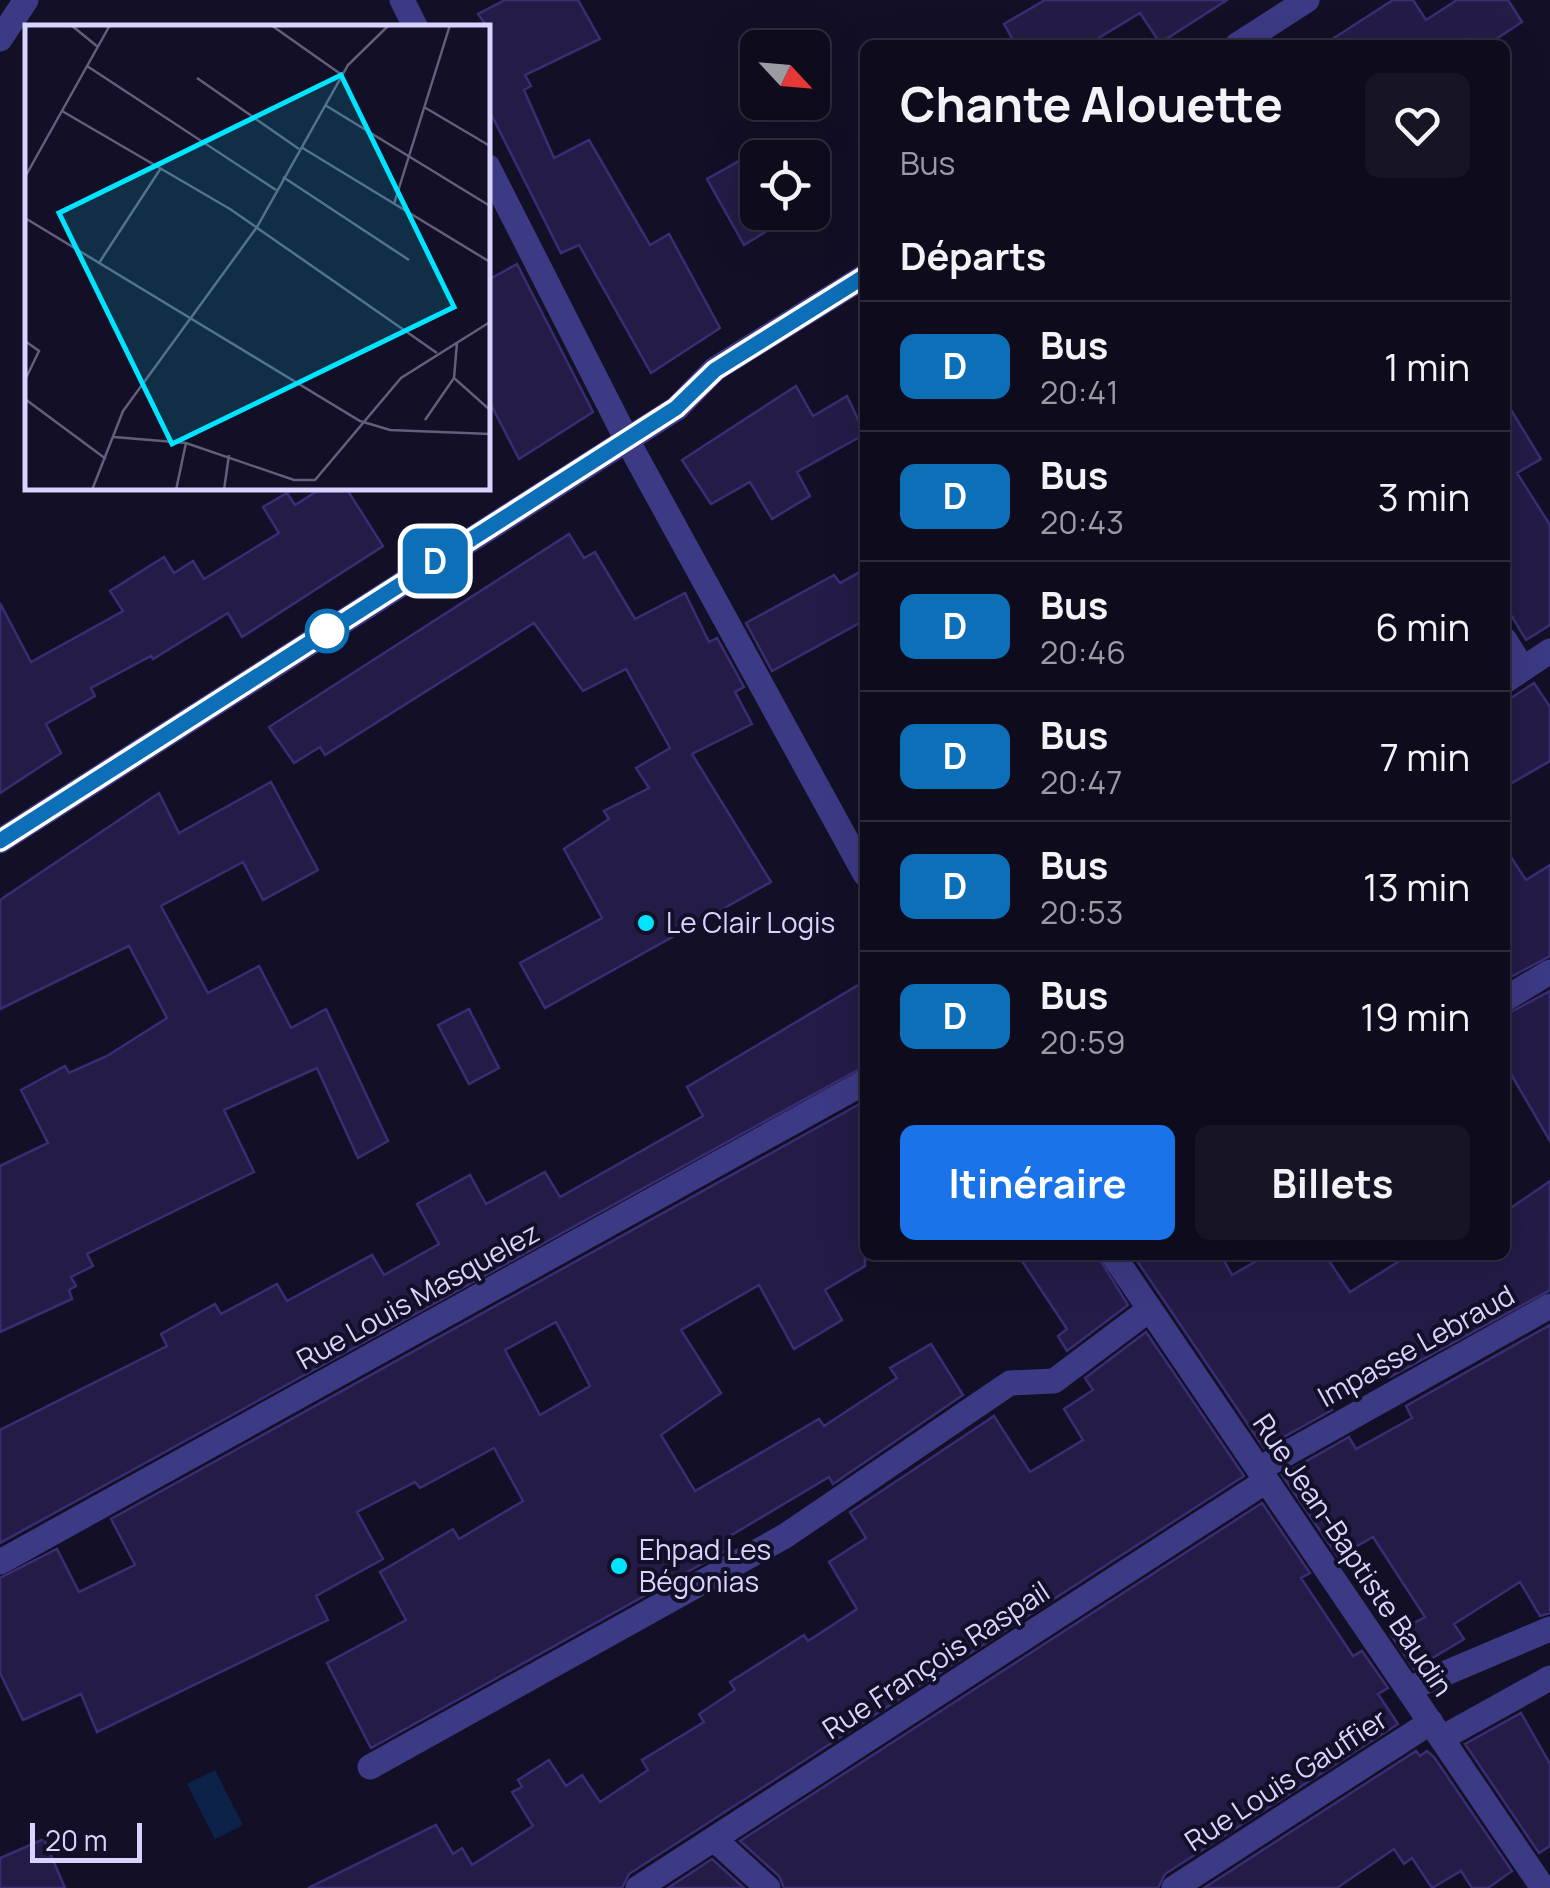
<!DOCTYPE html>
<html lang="fr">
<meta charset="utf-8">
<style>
:root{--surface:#0e0b1c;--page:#171425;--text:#f1f3f6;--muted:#9b9ba3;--line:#2e2b3b;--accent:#1a73e8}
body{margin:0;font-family:Manrope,sans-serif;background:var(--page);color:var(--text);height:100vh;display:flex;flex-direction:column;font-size:38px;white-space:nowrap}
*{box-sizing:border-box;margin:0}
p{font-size:32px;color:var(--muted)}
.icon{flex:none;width:55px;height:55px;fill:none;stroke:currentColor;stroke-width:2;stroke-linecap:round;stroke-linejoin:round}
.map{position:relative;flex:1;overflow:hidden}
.details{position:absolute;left:860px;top:40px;width:650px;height:1220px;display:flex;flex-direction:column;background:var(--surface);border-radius:15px;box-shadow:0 10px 40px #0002,0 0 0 2px var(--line)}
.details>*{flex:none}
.badge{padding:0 20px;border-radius:15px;font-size:35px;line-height:65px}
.needle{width:65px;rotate:116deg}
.controls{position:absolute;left:740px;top:30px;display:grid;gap:20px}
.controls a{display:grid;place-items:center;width:90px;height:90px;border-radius:15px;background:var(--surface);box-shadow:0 10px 40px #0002,0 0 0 2px var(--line);font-size:50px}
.scale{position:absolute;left:30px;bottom:25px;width:112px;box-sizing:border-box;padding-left:10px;border:5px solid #d9d4ff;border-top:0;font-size:28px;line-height:35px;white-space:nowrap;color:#d9d4ff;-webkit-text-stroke:8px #130f26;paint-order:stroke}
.map>.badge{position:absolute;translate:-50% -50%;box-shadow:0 0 0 5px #fff}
h2{padding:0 40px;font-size:38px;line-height:90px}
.round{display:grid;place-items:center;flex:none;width:105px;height:105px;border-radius:15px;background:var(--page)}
.overview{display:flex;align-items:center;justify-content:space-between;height:170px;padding:0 40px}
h1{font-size:48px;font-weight:700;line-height:75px}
.cta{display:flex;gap:20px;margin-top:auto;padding:20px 40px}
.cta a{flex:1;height:115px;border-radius:15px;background:var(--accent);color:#fff;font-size:40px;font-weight:700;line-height:115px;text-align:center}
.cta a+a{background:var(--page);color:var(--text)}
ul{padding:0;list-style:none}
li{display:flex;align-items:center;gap:30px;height:130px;padding:0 40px;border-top:2px solid var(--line)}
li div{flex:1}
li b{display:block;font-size:38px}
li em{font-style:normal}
li .badge{min-width:110px;font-weight:700;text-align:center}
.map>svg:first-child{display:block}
.water{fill:#0c2248}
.building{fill:#241b47;stroke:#3b2d73;stroke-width:2.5;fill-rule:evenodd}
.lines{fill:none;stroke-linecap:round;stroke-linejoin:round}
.minor{stroke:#3d3a85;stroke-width:25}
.line-casing{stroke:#fff;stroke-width:22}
.line{stroke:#0c6fb8;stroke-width:15}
.stop-dot{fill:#fff;stroke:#0c6fb8;stroke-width:5}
.poi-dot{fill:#00e5ff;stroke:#130f26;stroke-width:4}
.labels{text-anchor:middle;stroke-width:8;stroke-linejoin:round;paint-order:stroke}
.poi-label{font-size:28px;fill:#d9d4ff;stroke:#130f26;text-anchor:start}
.street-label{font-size:28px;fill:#d9d4ff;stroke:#130f26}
.inset-road{fill:none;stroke:#625e7d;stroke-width:2.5}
.view{fill:#00e5ff;fill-opacity:0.15;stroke:#00e5ff;stroke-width:5}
.inset-edge{fill:none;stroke:#d9d4ff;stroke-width:5}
</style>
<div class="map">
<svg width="1550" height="1888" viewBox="0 0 1550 1888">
<rect width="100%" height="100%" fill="#130f26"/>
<!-- water -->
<path class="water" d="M215,1770L243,1825L215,1839L187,1784Z"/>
<!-- building -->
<path class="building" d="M505,0H578L600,39L525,75L531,86L524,90L554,158L589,140L650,245L669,234L720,328L651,373L579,245L561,253L488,108V28L478,14Z
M1045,0H1227L1160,43L1140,13L1087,45H1016L1004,24Z
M1393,0H1413L1426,20L1457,0H1508L1522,22L1487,45H1323Z
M739,161L758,195V212H768L775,226L744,245L707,179Z
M517,264L593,412L519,459L488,399V280Z
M796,386L813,416L847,396L865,434L797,472L810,496L772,519L750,482L711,504L682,460Z
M1505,400L1541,459L1517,473L1550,525V625L1526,640L1505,605Z
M322,488H346L383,546L242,637L228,613L153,659L151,656L91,688L95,696L46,724L61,753L0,793V603L31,662L123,611L110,591L164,557L174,573L193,561L204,579L279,533L263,507L287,493L295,505Z
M569,534L584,558L595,552L635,619L685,593L709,642L717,638L744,687L735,692L752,724L692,754L771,882L545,1008L520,963L602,918L564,849L609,819L604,811L649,788L636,768L670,748L626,669L583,691L534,623L325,755L320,747L294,763L269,727Z
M865,569V620L772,671L746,623L834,575L840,583Z
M1534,683L1550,707V761L1505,787V702Z
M271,782L318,870L263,900L243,862L161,906L208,993L259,966L291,1028L326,1009L388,1141L358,1158L317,1068L224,1110L254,1172L87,1254L93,1266L71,1277L76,1286L69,1290L72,1299L0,1332V1166L48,1143L21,1090L65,1066L69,1073L107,1056L167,1018L129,946L0,1009V900L159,793L179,833Z
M1505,848L1526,880L1550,865V956L1505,980Z
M865,981V1066L0,1543V1430L167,1346L161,1334L215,1304L221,1314L277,1284L287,1301L372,1255L384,1275L439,1244L417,1204L470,1175L486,1204L545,1172L560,1197L703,1116L687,1087Z
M1550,991V1141L1505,1064V1015Z
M469,1009L499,1068L469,1084L438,1025Z
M865,1101V1266L825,1290L842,1320L794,1349L759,1285L681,1330L721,1393L661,1435L695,1491L819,1419L824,1426L897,1378L890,1368L931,1344L963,1395L833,1484L829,1477L725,1539L730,1548L725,1551L371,1748L327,1663L406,1620L380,1572L453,1529L459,1539L523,1501L494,1448L420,1488L415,1482L357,1512L383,1559L316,1596L328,1620L97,1732L81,1694L23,1720L0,1673V1578L57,1549L79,1592L135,1565L111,1519ZM556,1322L590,1386L540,1415L505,1350Z
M1550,1181V1290L1390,1377L1381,1360L1323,1396L1332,1410L1264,1448L1133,1255H1221L1232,1275L1267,1255H1325L1350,1292L1409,1255H1505V1212Z
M1018,1255H1097L1128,1305L1067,1351L1058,1336L1067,1329Z
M1550,1325V1613L1540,1616L1520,1582L1454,1624L1464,1639L1414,1669L1391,1635L1425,1617L1373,1537L1338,1557L1282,1475L1349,1437L1356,1449L1412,1418L1406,1406Z
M1146,1332L1244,1476L629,1874L622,1888H308L436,1825L453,1854L462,1848L472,1865L533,1826L512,1792L522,1787L518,1780L549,1760L566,1786L582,1775L600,1802L648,1770L642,1760L704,1722L699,1714L735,1690L730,1682L804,1635L808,1641L857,1609L829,1562L866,1538L850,1512L994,1416L1030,1472L1083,1440L1064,1409L1093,1390L1085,1378Z
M1262,1503L1310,1573L1301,1578L1353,1656L1362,1651L1388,1688L1378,1694L1398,1724L1165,1874L1158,1888H784L779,1876L740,1841Z
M1521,1713L1550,1764V1846L1539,1853L1465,1744Z
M1416,1751L1420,1756L1427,1751L1434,1757L1512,1871L1488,1888H1472L1461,1871L1432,1888L1412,1858L1404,1864L1394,1849L1337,1888H1204Z
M44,1839L65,1888H0V1858Z
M712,1859L744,1888H668Z"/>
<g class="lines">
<!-- minor -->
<path class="minor" d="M402,0L416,28
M0,39L26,0
M1237,45L1307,0
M488,167L627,440L865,874
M1505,640L1523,669
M1505,681L1550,651
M0,841L677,408L715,369L865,276
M1505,999L1550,972
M1113,1255L1543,1888
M1259,1469L1550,1306
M0,1562L865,1082
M1408,1689L1550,1629
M1442,1738L1550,1678
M370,1767L785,1536L1010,1383L1054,1381L1150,1309
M714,1839L768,1888
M638,1888L1266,1481
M1174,1888L1431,1722"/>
</g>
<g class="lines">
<!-- line casing -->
<g class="line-casing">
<path id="line" d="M0,841L676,408L715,370L865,276"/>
</g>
<!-- line -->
<use href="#line" class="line"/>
</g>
<!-- markers -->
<circle class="stop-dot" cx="327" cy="631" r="20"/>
<g class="poi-dot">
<circle cx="646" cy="923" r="10"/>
<circle cx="619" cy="1566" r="10"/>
</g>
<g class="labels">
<!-- poi labels -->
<g class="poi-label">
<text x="666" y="933">Le Clair Logis</text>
<text x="639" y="1560">Ehpad Les<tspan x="639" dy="32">Bégonias</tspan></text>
</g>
<!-- street labels -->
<g class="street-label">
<text transform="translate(418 1296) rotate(-29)" y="10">Rue Louis Masquelez</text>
<text transform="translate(1416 1346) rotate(-29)" y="10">Impasse Lebraud</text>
<text transform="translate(1353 1555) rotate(56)" y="10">Rue Jean-Baptiste Baudin</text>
<text transform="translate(936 1660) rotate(-33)" y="10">Rue François Raspail</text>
<text transform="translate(1286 1780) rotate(-33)" y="10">Rue Louis Gauffier</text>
</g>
</g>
<!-- overview -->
<g transform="translate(25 25)">
<rect width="465" height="465" fill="#130f26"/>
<path class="inset-road" d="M46,0L73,22M246,0L317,50M62,41L251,165M172,53L274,124M300,80L465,181M399,82L465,121M37,86L205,184L412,328M276,122L465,237M0,152L85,0M258,152L384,235M369,179L425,0M0,193L335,396L365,405L465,409M74,238L136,143M0,316L14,326L0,355M432,318L429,353L465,385M0,374L81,434M400,395L429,353M89,412L161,418L269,455H290L376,353L465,297M67,465L98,386L232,202L323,40L364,0M151,465L161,418M199,465L204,430"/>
<path class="view" d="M316,50L429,282L147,419L34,188Z"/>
<rect width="465" height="465" class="inset-edge"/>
</g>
</svg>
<div class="controls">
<a><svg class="needle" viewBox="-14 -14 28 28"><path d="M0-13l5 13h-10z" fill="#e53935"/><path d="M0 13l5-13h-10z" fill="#9b9ba3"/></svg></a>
<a><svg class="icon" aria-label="locate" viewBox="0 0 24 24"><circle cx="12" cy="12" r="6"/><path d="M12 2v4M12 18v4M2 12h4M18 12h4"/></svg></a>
</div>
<div class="scale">20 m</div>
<b class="badge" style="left:435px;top:561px;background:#0c6fb8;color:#fff">D</b>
<section class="details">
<div class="overview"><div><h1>Chante Alouette</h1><p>Bus</p></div><a class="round"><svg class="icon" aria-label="heart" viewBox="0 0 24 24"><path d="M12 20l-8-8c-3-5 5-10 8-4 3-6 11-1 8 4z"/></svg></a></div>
<h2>Départs</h2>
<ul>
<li><span class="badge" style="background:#0c6fb8;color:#fff">D</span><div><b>Bus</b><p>20:41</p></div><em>1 min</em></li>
<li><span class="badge" style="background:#0c6fb8;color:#fff">D</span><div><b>Bus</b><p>20:43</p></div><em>3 min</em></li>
<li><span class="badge" style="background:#0c6fb8;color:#fff">D</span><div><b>Bus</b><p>20:46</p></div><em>6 min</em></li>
<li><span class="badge" style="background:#0c6fb8;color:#fff">D</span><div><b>Bus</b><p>20:47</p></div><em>7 min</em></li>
<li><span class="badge" style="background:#0c6fb8;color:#fff">D</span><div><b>Bus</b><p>20:53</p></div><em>13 min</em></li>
<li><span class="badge" style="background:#0c6fb8;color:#fff">D</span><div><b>Bus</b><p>20:59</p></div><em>19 min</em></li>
</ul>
<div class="cta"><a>Itinéraire</a><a>Billets</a></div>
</section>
</div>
